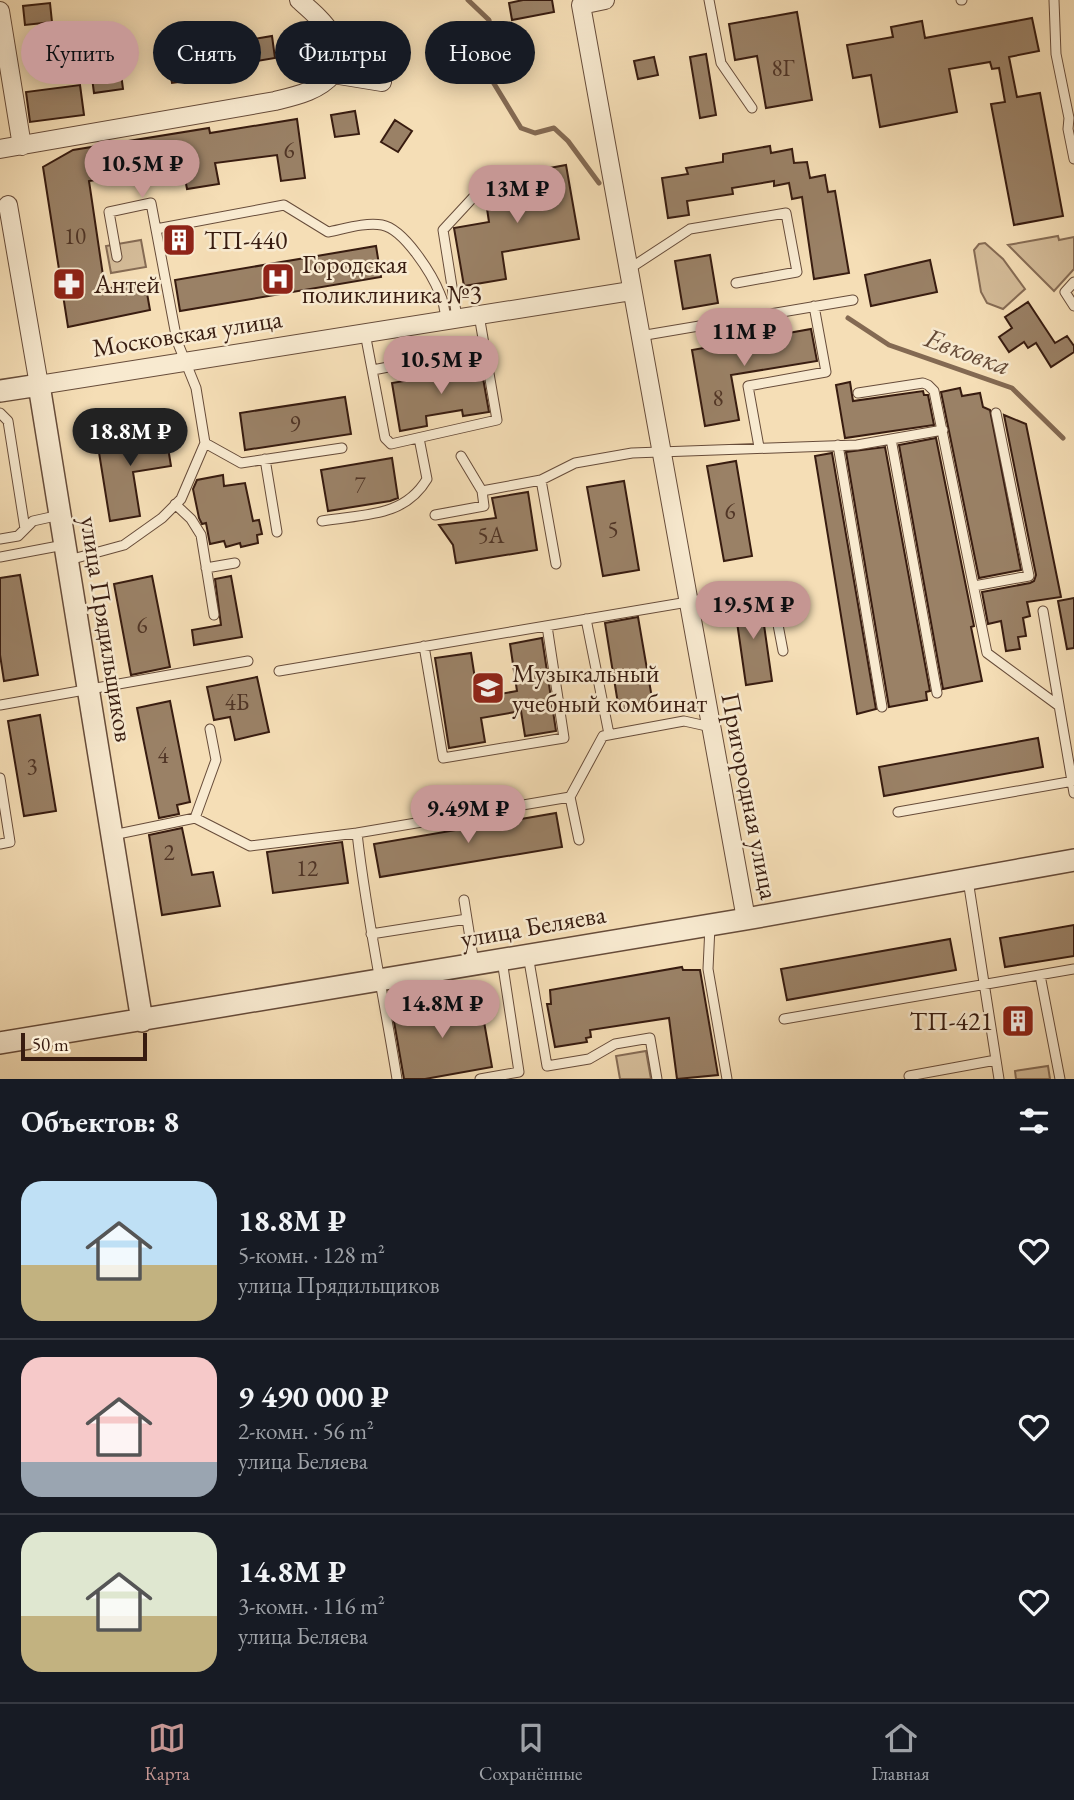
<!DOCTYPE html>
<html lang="ru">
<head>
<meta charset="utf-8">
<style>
	body { margin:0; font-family:"EB Garamond",serif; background:#242831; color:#f1f3f6; height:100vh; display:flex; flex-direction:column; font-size:26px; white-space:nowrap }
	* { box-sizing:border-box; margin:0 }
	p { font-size:23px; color:#9ea1a6 }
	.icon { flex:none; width:38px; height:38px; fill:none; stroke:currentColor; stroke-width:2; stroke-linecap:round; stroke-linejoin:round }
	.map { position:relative; height:1079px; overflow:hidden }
	.side { display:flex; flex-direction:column; background:#171b24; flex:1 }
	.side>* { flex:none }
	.hud { position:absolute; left:21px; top:21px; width:700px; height:63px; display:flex; gap:14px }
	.scale { position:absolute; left:21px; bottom:18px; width:126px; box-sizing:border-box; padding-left:7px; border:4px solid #381c10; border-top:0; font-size:19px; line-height:24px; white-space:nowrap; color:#381c10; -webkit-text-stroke:5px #f8ead0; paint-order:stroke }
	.price { position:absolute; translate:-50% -60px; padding:0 16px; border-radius:24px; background:#c59692; color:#111; font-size:23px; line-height:46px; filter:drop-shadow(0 2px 4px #0008) }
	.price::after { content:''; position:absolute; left:50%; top:42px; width:21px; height:16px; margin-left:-10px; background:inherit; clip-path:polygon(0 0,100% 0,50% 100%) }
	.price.on { background:#222; color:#fff }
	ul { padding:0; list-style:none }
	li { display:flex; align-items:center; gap:21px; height:175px; padding:0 21px }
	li+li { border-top:2px solid #363941 }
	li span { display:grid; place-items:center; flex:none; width:196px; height:140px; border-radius:21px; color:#555 }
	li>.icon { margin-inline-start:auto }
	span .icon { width:84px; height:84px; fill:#fffc; stroke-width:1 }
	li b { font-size:30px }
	h2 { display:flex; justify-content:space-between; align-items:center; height:84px; padding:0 21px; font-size:30px }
	.tag { padding:0 24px; border-radius:32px; background:#171b24; box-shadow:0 4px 18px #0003; font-size:24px; line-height:63px }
	.tag.on { background:#c59692; color:#111 }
	.menu { display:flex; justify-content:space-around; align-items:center; height:98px; border-top:2px solid #363941; background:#171b24; font-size:19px; color:#9ea1a6 }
	.menu a { display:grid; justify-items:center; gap:4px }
	.menu .on { color:#c59692 }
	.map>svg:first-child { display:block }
</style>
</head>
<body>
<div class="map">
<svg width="1074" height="1079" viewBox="0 0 1074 1079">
	<rect width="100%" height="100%" fill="#f5deb6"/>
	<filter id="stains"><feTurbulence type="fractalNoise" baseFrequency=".00286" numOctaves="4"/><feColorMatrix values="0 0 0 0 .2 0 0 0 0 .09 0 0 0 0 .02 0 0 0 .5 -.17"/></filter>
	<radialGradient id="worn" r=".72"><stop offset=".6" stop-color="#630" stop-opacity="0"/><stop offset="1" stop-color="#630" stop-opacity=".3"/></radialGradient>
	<path fill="#d5bd9a" stroke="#866c55" stroke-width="2" d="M1058,236L1059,240L1074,237V269L1054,291L1008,245Z
		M141,240L146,267L111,273L106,246Z
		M985,243L1003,259L1025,289L1003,309L987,303L981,292L974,250L979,244Z
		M646,1051L651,1079H620L616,1056Z
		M1048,1066L1050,1079H1016L1015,1071Z"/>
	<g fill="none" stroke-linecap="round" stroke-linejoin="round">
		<path stroke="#836952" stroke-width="5" d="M468,0L489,20L494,52L493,82L521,128L535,133L554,128L568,141L599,183
			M848,318L889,345L1012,388L1063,438"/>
	</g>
	<path fill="#9a8166" stroke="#381c10" stroke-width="2" d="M523,0H552L554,12L512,20L509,3Z
		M50,3L52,22L25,25L23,6Z
		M797,12L812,100L766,108L757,56L735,60L729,24Z
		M1032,18L1039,51L1009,57L1017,97L1040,93L1063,216L1014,225L991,104L1005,102L999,68L992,69L990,62L949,69L957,112L880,127L871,75L853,78L847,45L893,37L891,27L922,21L925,38Z
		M272,36L275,58L240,64L236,42Z
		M706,54L716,115L700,118L690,57Z
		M654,57L658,75L638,79L634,61Z
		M216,59L219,77L172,83L169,66Z
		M120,66L123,89L94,93L91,70Z
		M80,85L84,115L30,122L26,92Z
		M355,111L359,134L335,137L331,115Z
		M297,119L305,178L281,181L277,155L215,163L219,184L187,189L183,167L89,181L105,289L145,282L150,310L68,327L43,167L73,150L209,128L210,133Z
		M395,120L412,131L398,152L381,142Z
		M770,146L771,153L792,149L794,163L807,162L810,178L825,175L828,192L835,191L849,273L814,279L802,197L792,199L789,183L774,186V181L732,188L733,194L687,201L689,215L668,218L662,178L688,174L686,168L723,162V154Z
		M566,165L579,239L502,252L506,279L464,286L454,228L489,222L485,195L489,191L535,184L533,171Z
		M189,230L192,245L169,249L166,234Z
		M376,246L381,277L180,311L175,280Z
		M710,255L718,303L683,309L675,261Z
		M930,260L937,292L871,306L865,275Z
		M1028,302L1055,343L1067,336L1074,346V352L1051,367L1036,343L1028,348L1024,342L1009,352L999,337L1012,328L1005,317Z
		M811,329L817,361L731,375L739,420L705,426L692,350Z
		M480,361L489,412L463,416L462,410L426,416L427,426L400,431L392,383L457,372L456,365Z
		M850,382L853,401L923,391L924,395H928L934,425L845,438L836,385Z
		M960,388L962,396L980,393L983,407L990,410L1021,570L979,578L941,392Z
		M345,397L351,434L245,450L240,413Z
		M1004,415L1026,424L1061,597L1027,602L1030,616L1023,618L1026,636L1018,637L1020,649L1006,651L1001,621L988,624L982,592L1030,583L1034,581L1036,575Z
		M165,429L171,466L133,472L140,516L110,521L97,440Z
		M936,438L974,626L971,627L982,681L943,689L899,445Z
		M885,447L930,691L926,692L927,700L889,707L846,452Z
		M832,453L876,709L857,714L815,456Z
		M392,458L398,498L390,501L328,511L321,470Z
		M736,461L752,556L724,561L707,466Z
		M223,475L224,486L245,483L253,521L259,520L262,534L257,535L258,543L241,547L240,543L226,547L224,541L210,544L206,523L202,524L199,518L193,489L197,480Z
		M624,481L639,570L603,576L587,487Z
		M528,492L537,550L456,563L453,545L439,525L496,518L492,498Z
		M20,575L38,675L4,681L0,655V578Z
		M152,576L170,667L131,675L114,584Z
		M231,576L242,637L194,645L192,630L221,625L215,579Z
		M760,597L772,681L746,685L734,601Z
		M1074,598V648L1067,649L1058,601Z
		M638,617L653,704L619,710L605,623Z
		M542,638L556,731L525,736L521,711L481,718L485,742L449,748L435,658L471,653L478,698L517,691L510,644Z
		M257,677L269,732L235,740L230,717L214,720L207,687Z
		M170,701L190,802L177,805L179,814L159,818L137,708Z
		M40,715L56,811L24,816L8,721Z
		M1038,738L1043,767L884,796L879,767Z
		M556,813L562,847L380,877L374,844Z
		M182,828L192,875L213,872L220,906L162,915L149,835Z
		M342,842L348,883L273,893L267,852Z
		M1074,925V956L1005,967L1000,938Z
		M950,939L956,970L787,1000L781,969Z
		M682,967L683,970H700L718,1075L677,1079L669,1018L590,1030L591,1037L586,1038L587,1042L555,1047L547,1004H551L550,990Z
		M480,999L492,1067L425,1079H404L392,1010L417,1006L418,1010Z
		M1023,1008L1027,1031L1014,1033L1010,1011Z"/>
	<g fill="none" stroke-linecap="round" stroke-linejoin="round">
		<defs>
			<path id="service" d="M709,0L721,63L752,108
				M961,0H962
				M1054,0L1056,54L1069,118L1068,129L1074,159
				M156,229L284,205L328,232C344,229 365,222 382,225C404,229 432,274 440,294C444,302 445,311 446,320
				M629,269L690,229L786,213L797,272L736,283
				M1074,282L1065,292L1074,306
				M457,318L443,230L492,177
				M365,333L385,438L391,444L497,420L479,315
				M640,336L853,300
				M373,370L485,348
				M858,393L923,383L928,385L934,391L987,653L1059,706
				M0,413L8,421L25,529
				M891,439L937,693
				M205,443L241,463L342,448
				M838,445L882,707
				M759,447L748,386L826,372L814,306
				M461,456L482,491
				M265,459L277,532
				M175,504L191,519L201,535L214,615
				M435,515L484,506L482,491L541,480
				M322,521C362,514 404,518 427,479L419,438
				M0,539L18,536L33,521L60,515
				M0,557L64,545
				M69,560L124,545L162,518L181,499L205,443L196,388L177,341L151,203L109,212L117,257
				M556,564L541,480L575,463L632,453L857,445L943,430
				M206,568L235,563
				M974,586L1029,576L996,413
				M1043,611L1074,793
				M586,619L609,734
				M424,646L443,758L564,738L547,626
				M279,671L771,588L783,651
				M0,705L248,661
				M0,778L10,842L0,844
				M570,797L579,840
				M898,812L1074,781
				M195,818L216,760L210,729
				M113,835L195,818L250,846L357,833
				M968,880L999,1079
				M464,900L474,963
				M710,926L708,969L727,1079
				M371,934L467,919
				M528,955L547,1066L589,1059L615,1044L650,1038L657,1079
				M1040,975L1060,1079
				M784,1019L1074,969
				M909,1076L996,1060
				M397,1079C384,997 366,915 357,833L570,797L603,736L684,721L711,727
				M480,1079L519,1072L502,960"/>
			<path id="minor" d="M299,0C323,21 346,39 333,74
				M605,0L581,5L746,919
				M0,11L22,146
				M0,149L275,101C295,96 319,91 333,74L382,82
				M8,205L39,385L631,291"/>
			<path id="tertiary" d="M0,391L39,385L142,1021
				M0,1043L746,919L1074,860"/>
		</defs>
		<use href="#service" stroke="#674c3a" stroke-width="11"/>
		<use href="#minor" stroke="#674c3a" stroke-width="20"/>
		<use href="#tertiary" stroke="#674c3a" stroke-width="24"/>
		<use href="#service" stroke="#f8ead0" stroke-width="9"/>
		<use href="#minor" stroke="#f8ead0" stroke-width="18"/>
		<use href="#tertiary" stroke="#f8ead0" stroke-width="21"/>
	</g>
	<defs>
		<symbol id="building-square" viewBox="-11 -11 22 22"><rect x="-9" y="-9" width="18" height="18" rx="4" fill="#8f2418" stroke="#f8ead0"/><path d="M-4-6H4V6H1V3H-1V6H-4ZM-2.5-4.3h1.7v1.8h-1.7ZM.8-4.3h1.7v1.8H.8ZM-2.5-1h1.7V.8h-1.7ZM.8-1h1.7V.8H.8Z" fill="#fff"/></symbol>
		<symbol id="hospital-square" viewBox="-11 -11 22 22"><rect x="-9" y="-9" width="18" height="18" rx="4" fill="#8f2418" stroke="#f8ead0"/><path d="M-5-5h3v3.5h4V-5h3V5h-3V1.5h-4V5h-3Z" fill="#fff"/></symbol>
		<symbol id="pharmacy-square" viewBox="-11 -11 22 22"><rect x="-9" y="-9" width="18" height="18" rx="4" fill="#8f2418" stroke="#f8ead0"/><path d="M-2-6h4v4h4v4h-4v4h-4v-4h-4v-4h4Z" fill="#fff"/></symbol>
		<symbol id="school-square" viewBox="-11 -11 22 22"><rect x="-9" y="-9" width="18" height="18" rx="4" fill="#8f2418" stroke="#f8ead0"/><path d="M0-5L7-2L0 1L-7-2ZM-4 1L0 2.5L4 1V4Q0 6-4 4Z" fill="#fff"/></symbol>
	</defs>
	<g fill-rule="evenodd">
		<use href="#building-square" x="160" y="221" width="38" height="38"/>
		<use href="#hospital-square" x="259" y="260" width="38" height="38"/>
		<use href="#pharmacy-square" x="50" y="265" width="38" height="38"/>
		<use href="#school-square" x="469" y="669" width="38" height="38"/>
		<use href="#building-square" x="999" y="1002" width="38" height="38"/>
	</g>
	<g text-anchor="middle" stroke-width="5" stroke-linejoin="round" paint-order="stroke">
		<g font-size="23" fill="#503526">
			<text x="783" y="76">8Г</text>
			<text x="289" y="158">6</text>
			<text x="75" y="244">10</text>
			<text x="718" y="406">8</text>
			<text x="295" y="432">9</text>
			<text x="360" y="493">7</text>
			<text x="730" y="519">6</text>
			<text x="613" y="537">5</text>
			<text x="491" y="543">5А</text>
			<text x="142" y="633">6</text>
			<text x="237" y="710">4Б</text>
			<text x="163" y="763">4</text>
			<text x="32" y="774">3</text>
			<text x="169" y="860">2</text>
			<text x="307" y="876">12</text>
		</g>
		<g font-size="26" fill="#381c10" stroke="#f8ead0" text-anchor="start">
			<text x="204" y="249">ТП-440</text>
			<text x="302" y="273">Городская<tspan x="302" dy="30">поликлиника №3</tspan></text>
			<text x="94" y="293">Антей</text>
			<text x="512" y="682">Музыкальный<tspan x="512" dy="30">учебный комбинат</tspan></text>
			<text x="993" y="1030" text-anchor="end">ТП-421</text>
		</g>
		<g font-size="26" fill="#381c10" stroke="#f8ead0">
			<text transform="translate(187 333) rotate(-9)" y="9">Московская улица</text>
			<text transform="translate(107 629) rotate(81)" y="9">улица Прядильщиков</text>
			<text transform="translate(750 796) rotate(79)" y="9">Пригородная улица</text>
			<text transform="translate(533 926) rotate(-10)" y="9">улица Беляева</text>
		</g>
		<g font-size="28" font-style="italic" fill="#644936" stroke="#f8ead0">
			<text transform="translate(968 351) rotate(20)" y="10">Евковка</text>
		</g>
	</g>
	<rect width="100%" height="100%" filter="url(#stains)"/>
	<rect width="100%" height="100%" fill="url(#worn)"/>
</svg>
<div class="scale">50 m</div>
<b class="price" style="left:142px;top:200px">10.5M ₽</b>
<b class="price" style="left:517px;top:225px">13M ₽</b>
<b class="price" style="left:744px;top:368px">11M ₽</b>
<b class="price" style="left:441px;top:396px">10.5M ₽</b>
<b class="price on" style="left:130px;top:468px">18.8M ₽</b>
<b class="price" style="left:753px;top:641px">19.5M ₽</b>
<b class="price" style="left:468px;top:845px">9.49M ₽</b>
<b class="price" style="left:442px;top:1040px">14.8M ₽</b>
<div class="hud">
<a class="tag on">Купить</a>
<a class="tag">Снять</a>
<a class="tag">Фильтры</a>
<a class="tag">Новое</a>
</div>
</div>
<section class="side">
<h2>Объектов: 8<svg class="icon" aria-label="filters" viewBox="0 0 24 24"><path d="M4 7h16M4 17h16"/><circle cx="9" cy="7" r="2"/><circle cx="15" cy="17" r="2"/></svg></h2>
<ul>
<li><span style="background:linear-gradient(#bfe0f5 60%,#c2b280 0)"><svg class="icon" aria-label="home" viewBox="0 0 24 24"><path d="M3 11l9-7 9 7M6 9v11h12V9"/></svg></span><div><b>18.8M ₽</b><p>5-комн. · 128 m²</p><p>улица Прядильщиков</p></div><svg class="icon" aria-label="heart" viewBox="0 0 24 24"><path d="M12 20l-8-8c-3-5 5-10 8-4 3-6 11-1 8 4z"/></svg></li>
<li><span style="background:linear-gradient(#f6c9c9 75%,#9aa5b1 0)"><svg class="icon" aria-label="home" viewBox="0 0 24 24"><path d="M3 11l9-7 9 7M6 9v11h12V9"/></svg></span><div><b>9 490 000 ₽</b><p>2-комн. · 56 m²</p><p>улица Беляева</p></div><svg class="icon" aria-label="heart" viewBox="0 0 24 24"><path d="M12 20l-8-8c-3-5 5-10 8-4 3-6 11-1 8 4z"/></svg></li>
<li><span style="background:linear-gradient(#dfe7d0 60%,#c2b280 0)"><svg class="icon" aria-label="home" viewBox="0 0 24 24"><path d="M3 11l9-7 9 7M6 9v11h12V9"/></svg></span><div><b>14.8M ₽</b><p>3-комн. · 116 m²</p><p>улица Беляева</p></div><svg class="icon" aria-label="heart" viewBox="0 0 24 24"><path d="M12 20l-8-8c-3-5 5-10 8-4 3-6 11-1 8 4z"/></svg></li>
</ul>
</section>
<nav class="menu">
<a class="on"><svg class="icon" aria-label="map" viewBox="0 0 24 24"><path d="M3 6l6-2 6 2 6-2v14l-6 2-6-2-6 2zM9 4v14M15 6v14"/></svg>Карта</a>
<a><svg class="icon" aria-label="saved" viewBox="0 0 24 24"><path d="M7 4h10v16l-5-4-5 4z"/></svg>Сохранённые</a>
<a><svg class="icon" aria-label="home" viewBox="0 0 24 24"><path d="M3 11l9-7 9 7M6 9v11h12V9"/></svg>Главная</a>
</nav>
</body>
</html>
